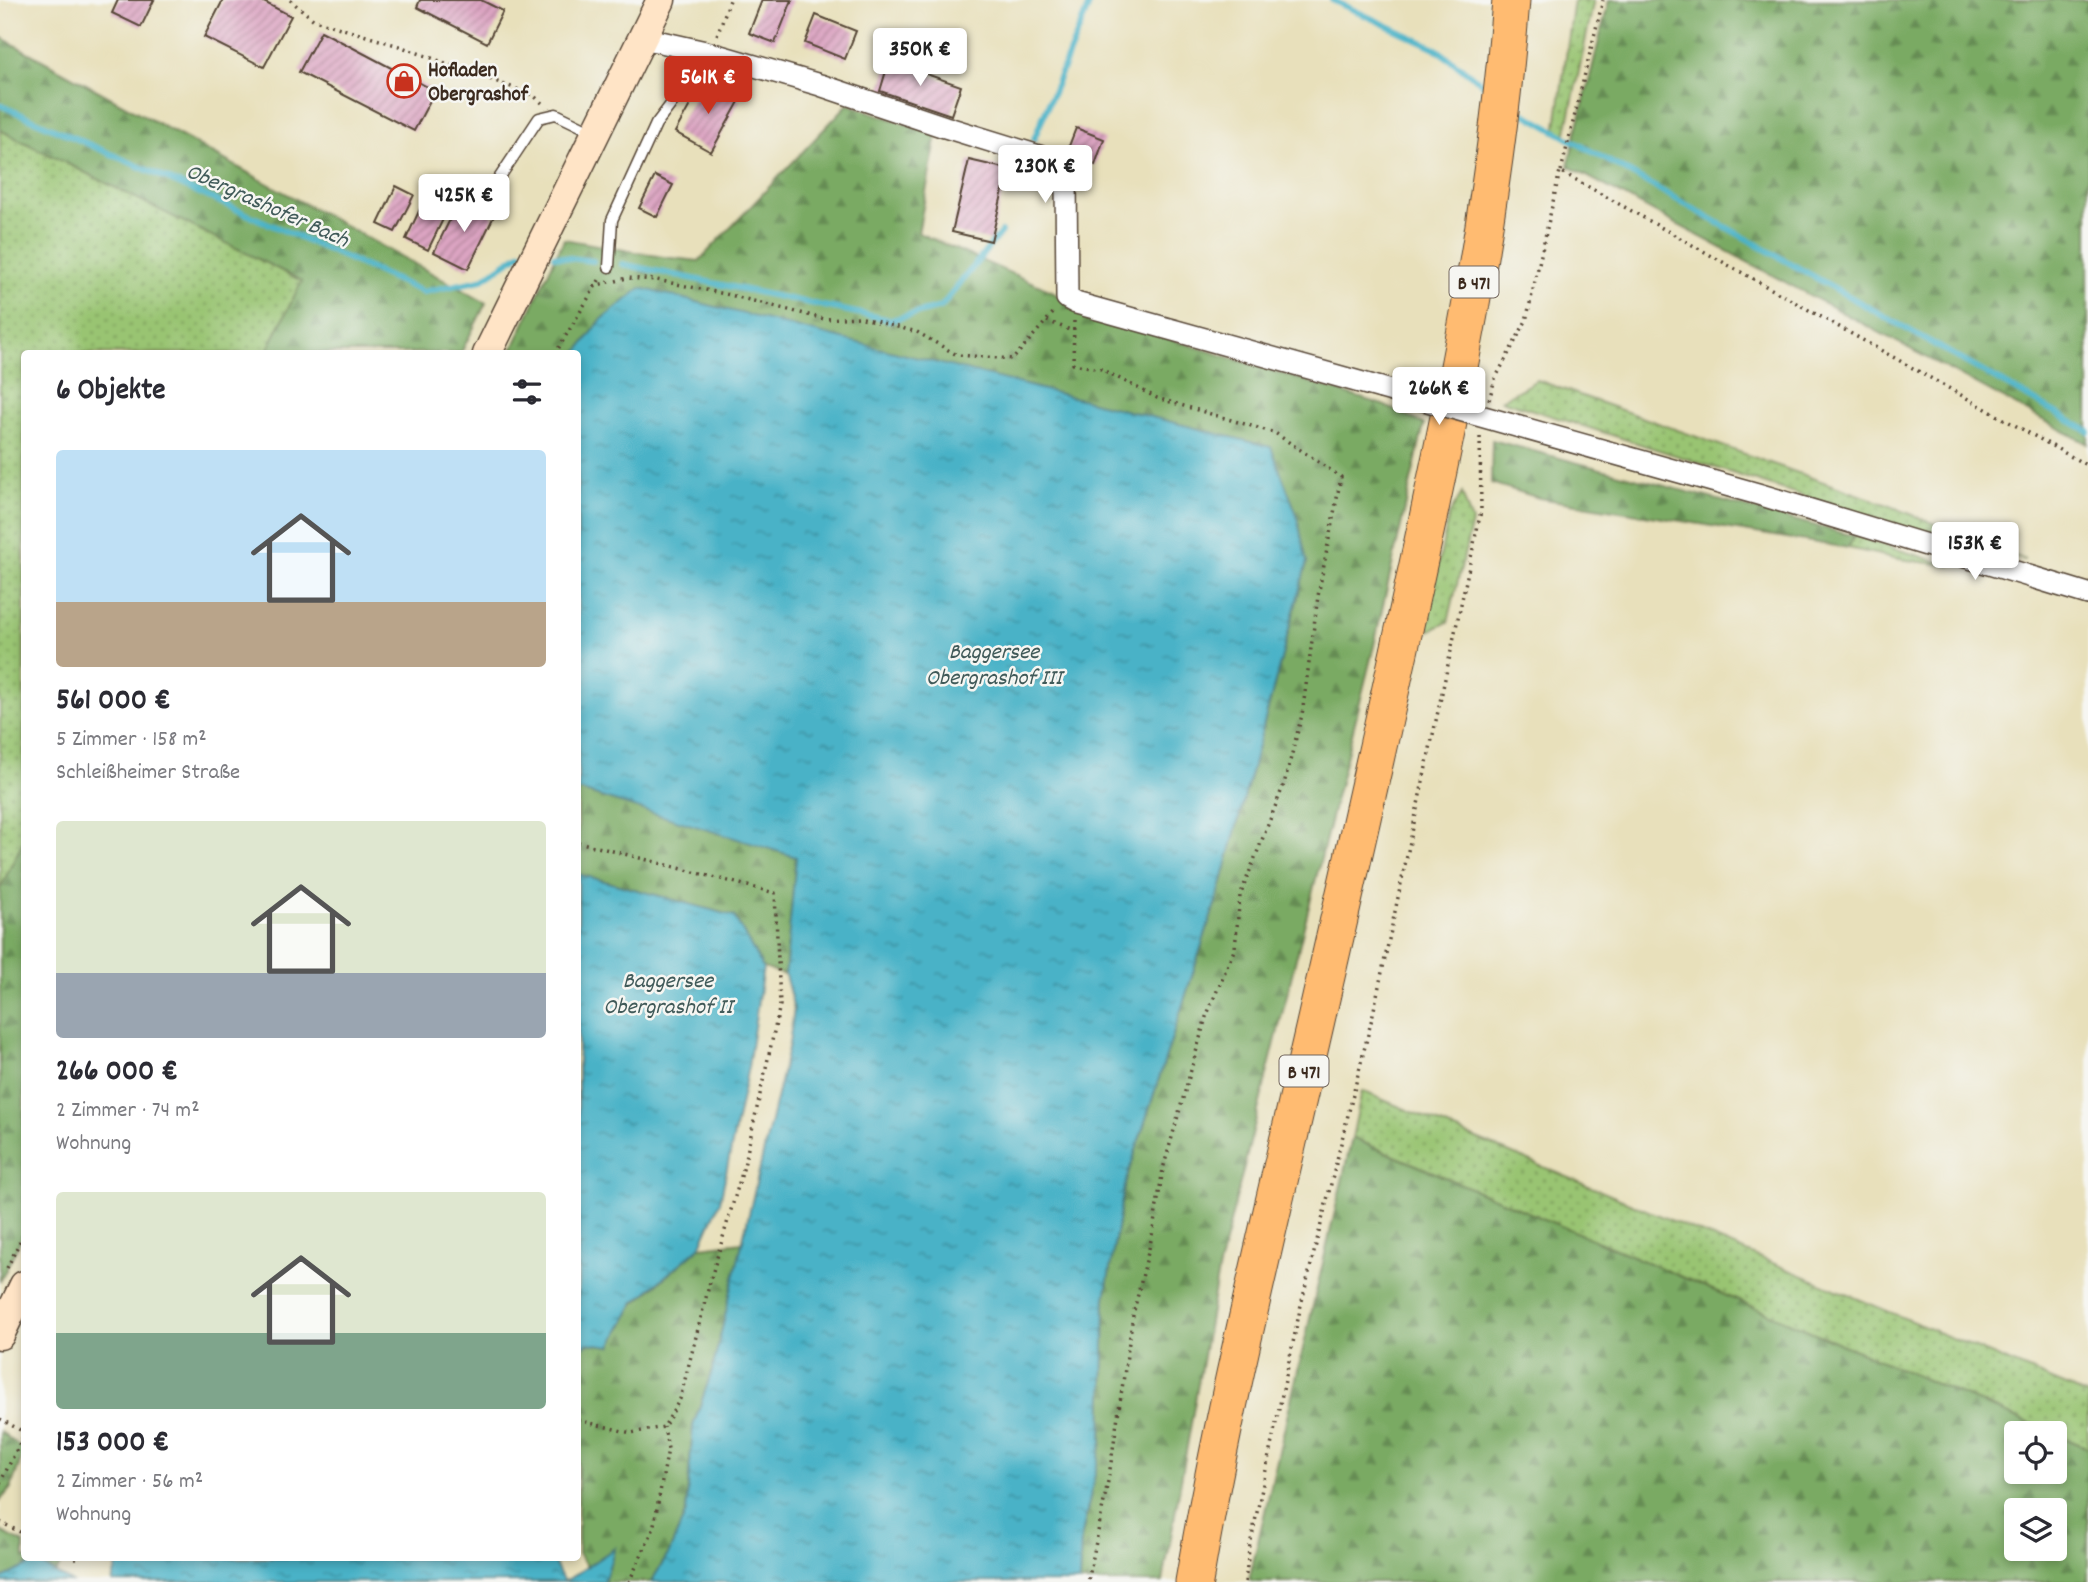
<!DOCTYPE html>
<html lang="de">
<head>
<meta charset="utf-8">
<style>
	body { margin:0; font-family:Dekko,sans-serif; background:#f2f2f3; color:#2b2b33; height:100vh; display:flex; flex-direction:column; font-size:26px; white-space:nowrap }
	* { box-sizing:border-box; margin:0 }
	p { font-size:23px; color:#7c7c81 }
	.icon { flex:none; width:38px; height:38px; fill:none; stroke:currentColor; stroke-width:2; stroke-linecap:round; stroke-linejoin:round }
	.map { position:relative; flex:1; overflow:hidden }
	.sheet { position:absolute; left:21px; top:350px; width:560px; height:1211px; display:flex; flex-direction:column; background:#fff; border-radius:7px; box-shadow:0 4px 10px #0003 }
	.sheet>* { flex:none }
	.buttons { position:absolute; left:2004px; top:1421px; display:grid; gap:14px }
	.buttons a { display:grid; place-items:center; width:63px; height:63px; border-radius:7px; background:#fff; box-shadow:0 4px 10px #0003; font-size:35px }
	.price { position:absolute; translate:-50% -60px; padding:0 16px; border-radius:7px; background:#fff; color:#222; font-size:23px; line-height:46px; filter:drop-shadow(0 2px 4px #0008) }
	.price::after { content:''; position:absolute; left:50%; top:42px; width:21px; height:16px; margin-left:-10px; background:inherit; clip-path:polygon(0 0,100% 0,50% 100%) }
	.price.current { background:#c8321e; color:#fff }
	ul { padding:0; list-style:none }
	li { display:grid; align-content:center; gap:14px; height:371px; padding:0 35px }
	li span { display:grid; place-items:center; height:217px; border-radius:7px; color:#555 }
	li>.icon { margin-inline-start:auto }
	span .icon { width:126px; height:126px; fill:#fffc; stroke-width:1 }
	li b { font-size:30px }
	h2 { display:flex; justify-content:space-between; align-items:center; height:84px; padding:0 35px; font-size:30px }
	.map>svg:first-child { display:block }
</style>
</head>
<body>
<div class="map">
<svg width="2088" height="1582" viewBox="0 0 2088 1582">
	<defs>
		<pattern id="grass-dots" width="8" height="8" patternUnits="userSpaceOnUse" patternTransform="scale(1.75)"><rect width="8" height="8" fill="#99c472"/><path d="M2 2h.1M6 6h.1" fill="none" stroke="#7e9f5d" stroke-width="1.8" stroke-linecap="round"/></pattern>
		<pattern id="forest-firs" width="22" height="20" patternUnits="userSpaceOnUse" patternTransform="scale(1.75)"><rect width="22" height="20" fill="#7aaa64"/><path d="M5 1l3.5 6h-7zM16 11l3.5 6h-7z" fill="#658b52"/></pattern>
		<pattern id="water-ripples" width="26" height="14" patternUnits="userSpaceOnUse" patternTransform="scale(1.75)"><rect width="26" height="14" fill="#48b2c7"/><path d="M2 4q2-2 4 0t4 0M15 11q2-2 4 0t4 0" fill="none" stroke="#3d91a1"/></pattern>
		<pattern id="building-hatch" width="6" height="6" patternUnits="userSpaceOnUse" patternTransform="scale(1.75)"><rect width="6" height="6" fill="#dca4c2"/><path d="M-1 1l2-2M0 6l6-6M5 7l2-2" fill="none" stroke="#b4869d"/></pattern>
	</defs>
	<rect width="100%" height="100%" fill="#f6f6f2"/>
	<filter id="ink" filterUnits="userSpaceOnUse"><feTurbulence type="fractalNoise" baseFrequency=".0143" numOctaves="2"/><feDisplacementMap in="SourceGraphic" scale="14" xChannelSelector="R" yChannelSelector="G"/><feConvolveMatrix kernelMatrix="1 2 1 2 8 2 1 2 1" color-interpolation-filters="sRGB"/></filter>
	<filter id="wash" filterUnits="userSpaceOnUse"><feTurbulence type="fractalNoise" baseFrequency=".00686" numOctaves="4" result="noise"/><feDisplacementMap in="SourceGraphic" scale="28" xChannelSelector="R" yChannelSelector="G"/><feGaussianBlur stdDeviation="1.57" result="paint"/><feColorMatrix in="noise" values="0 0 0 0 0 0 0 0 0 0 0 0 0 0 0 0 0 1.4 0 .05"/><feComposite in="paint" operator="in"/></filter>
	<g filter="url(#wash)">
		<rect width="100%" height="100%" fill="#e8e0bb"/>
		<path fill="url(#grass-dots)" stroke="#6a7748" stroke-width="2" d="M1574,0H1594L1565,137L1555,133Z
			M0,130L302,281L266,353L24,354V840L0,889Z
			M1537,380L1888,505L2025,560L1883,521L1501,400Z
			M1462,493L1472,522L1448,622L1429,631L1428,613L1449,515Z
			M1854,536L1952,566L1899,559L1848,548Z
			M1362,1091L2088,1395V1448L1352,1138Z"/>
		<path fill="url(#forest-firs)" stroke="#5a6a41" stroke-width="2" fill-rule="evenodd" d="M1609,0H2088V444L1568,166Z
			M0,37L486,303L461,353H266L302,281L0,130Z
			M848,104L937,135L918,233L1052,291L1073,309L1383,405L1424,424L1373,650L1218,1271L1163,1582H1079L1081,1539L1102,1442L1105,1298L1124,1187L1220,889L1307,562L601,320L577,353L510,354L564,239L663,257L699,261Z
			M1492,440L1854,536L1848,548L1539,498L1491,483Z
			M578,790L796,856L785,975L763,968L734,916L578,874Z
			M24,840V1233L0,1282V889Z
			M1352,1138L2052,1433H2016V1472H2054L2055,1434L2088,1448V1582H1254L1249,1580ZM2016,1510H2054V1549H2016Z
			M743,1242L712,1371L693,1426L686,1512L669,1553L651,1582H604L614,1549L587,1567L578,1554V1353L587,1343L611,1346L634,1304L700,1247Z
			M0,1431L24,1450L11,1488L0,1501Z
			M0,1531L24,1543V1558H55L62,1561L56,1573L36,1562L0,1579Z"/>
		<path fill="url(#water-ripples)" stroke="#426e72" stroke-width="2" d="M641,288L1271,447L1296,512L1307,562L1220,889L1124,1187L1105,1298L1102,1442L1081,1539L1079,1582H651L669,1553L686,1512L693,1426L712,1371L789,1044L794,1009L785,975L796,857L578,790L577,353L601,320Z
			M578,874L734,916L763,968L748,1067L720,1202L700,1247L634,1303L611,1346L587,1343L578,1353Z
			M615,1548L604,1582H112L119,1558H552L564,1582Z
			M36,1562L71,1582H0V1579Z"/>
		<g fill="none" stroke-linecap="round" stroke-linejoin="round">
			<path stroke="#48b2c7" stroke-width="6" d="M1332,0L1435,48L1484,85
				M0,105L423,292L481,280L521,253
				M1518,110L2088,431
				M1034,139L1091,0
				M554,256L593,261
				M622,264L891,320L941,307L1001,232"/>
		</g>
		<g id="blocks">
			<path fill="url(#building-hatch)" d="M118,0H154L141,27L112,13Z
				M223,0H260L291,16L264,67L204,37Z
				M420,0H481L503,11L487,43L417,7Z
				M762,0H792L775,43L749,33Z
				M816,15L856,31L845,59L805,43Z
				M321,31L435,91L414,131L299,72Z
				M889,61L961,86L951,115L880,91Z
				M704,80L740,100L711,152L675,132Z
				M1076,128L1104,139L1095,165L1066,154Z
				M969,160L1008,169L991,241L952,232Z
				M655,176L673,185L657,217L639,208Z
				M396,186L414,195L395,232L378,224Z
				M426,196L449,207L428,250L406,239Z
				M460,199L494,216L468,269L434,252Z"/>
		</g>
	</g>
	<g filter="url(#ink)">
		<use href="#blocks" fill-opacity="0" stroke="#554536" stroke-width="2"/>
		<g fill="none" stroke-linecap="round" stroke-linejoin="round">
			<defs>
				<path id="lane" d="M484,201L539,118L556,114L593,132
					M609,267L612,220L656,124L710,53"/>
				<path id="street" d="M643,38L710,53L820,85L945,127L1042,157L1066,178L1067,298L1076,303L1381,388
					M1509,424L1758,494L2088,594"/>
				<path id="secondary" d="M487,354L661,0
					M0,1335L24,1285"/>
				<path id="highway" d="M1194,1582C1219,1435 1254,1290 1287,1146C1332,951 1377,756 1419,560C1459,376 1497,188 1511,0"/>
			</defs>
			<use href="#lane" stroke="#554536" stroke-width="13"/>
			<use href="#street" stroke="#554536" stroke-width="24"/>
			<use href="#secondary" stroke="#554536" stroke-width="31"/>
			<use href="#highway" stroke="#554536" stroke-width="39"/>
			<path stroke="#554536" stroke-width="3.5" stroke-dasharray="2 5" stroke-linecap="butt" d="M290,0L314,20L399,46L533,95L542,103
				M717,35L730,0
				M1561,171L1603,0
				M616,281L627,278L657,280L730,295L824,319L859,317L917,332L957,355L1013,359L1054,312
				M594,286L609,282
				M1047,321L1073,331
				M1074,321L1073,364L1101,369L1157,398L1275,433L1341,477L1318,596L1302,715L1284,784L1240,896L1235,948L1206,1017L1163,1169L1152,1236L1133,1315L1109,1476L1088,1582
				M555,354L601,277
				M1489,400L1495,379L1526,321L1560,171L2088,466
				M578,842L775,893L780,1005L744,1166L711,1278L680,1399L664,1427L631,1433L578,1420
				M7,1268L24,1233
				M0,1419L24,1432
				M0,1483L24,1435
				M0,1522L24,1534
				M75,1558H78
				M629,1582L653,1530L668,1449L664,1427
				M1245,1582L1249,1550L1301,1305L1373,1014L1481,511L1480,434"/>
			<use href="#lane" stroke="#fff" stroke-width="10"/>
			<use href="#street" stroke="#fff" stroke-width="21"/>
			<use href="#secondary" stroke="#ffe4c6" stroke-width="28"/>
			<use href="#highway" stroke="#ffbb71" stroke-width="37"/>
			<defs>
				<path id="street-bridge" d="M1381,388L1509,424"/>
			</defs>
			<use href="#street-bridge" stroke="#554536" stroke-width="24" stroke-linecap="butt"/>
			<use href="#street-bridge" stroke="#fff" stroke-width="21"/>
		</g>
	</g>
	<defs>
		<symbol id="shop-ring" viewBox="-11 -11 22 22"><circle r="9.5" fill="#f6f6f2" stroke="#c8321e" stroke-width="1.5"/><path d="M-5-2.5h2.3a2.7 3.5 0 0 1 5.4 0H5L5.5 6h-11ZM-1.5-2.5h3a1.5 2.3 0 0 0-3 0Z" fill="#c8321e"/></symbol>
	</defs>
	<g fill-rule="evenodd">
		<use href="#shop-ring" x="385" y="62" width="38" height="38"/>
	</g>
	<g text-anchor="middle" stroke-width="5" stroke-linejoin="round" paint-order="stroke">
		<g fill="#f6f6f2" stroke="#73675e" stroke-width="2">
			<rect x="1449.5" y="266.5" width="49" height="31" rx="5"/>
			<rect x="1279.5" y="1055.5" width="49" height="31" rx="5"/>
		</g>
		<g font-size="19" font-weight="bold" fill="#3b2a1e">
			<text x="1474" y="289">B 471</text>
			<text x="1304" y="1078">B 471</text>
		</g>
		<g font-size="21" font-weight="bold" fill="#3b2a1e" stroke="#f6f6f2" text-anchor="start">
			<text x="428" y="76">Hofladen<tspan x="428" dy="24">Obergrashof</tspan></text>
		</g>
		<g font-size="23" font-style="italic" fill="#405a59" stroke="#f6f6f2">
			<text transform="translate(268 204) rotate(24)" y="8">Obergrashofer Bach</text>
			<text x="994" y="658">Baggersee<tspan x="994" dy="26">Obergrashof III</tspan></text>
			<text x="668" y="987">Baggersee<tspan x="668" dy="26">Obergrashof II</tspan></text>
		</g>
	</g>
</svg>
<div class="buttons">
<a><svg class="icon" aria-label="locate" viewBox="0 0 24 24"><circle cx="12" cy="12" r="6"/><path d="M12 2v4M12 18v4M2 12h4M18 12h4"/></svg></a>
<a><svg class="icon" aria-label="layers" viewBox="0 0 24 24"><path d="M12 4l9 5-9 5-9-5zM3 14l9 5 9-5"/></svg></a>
</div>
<b class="price" style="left:920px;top:88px">350K €</b>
<b class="price current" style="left:708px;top:116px">561K €</b>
<b class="price" style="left:1045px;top:205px">230K €</b>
<b class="price" style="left:464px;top:234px">425K €</b>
<b class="price" style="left:1439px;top:427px">266K €</b>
<b class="price" style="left:1975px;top:582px">153K €</b>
<section class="sheet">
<h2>6 Objekte<svg class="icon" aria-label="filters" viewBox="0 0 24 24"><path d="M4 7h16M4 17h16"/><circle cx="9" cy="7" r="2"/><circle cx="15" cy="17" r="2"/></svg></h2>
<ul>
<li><span style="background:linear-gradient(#bfe0f5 70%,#b9a48a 0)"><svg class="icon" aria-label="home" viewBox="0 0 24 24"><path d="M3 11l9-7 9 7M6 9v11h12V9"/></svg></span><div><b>561 000 €</b><p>5 Zimmer · 158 m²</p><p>Schleißheimer Straße</p></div></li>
<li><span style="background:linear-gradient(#dfe7d0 70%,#9aa5b1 0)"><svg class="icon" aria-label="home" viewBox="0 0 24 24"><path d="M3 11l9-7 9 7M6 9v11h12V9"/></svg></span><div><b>266 000 €</b><p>2 Zimmer · 74 m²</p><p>Wohnung</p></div></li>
<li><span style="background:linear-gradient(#dfe7d0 65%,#7fa58c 0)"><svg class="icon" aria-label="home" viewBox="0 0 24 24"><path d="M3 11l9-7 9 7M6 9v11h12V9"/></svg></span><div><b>153 000 €</b><p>2 Zimmer · 56 m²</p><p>Wohnung</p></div></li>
</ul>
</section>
</div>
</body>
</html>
